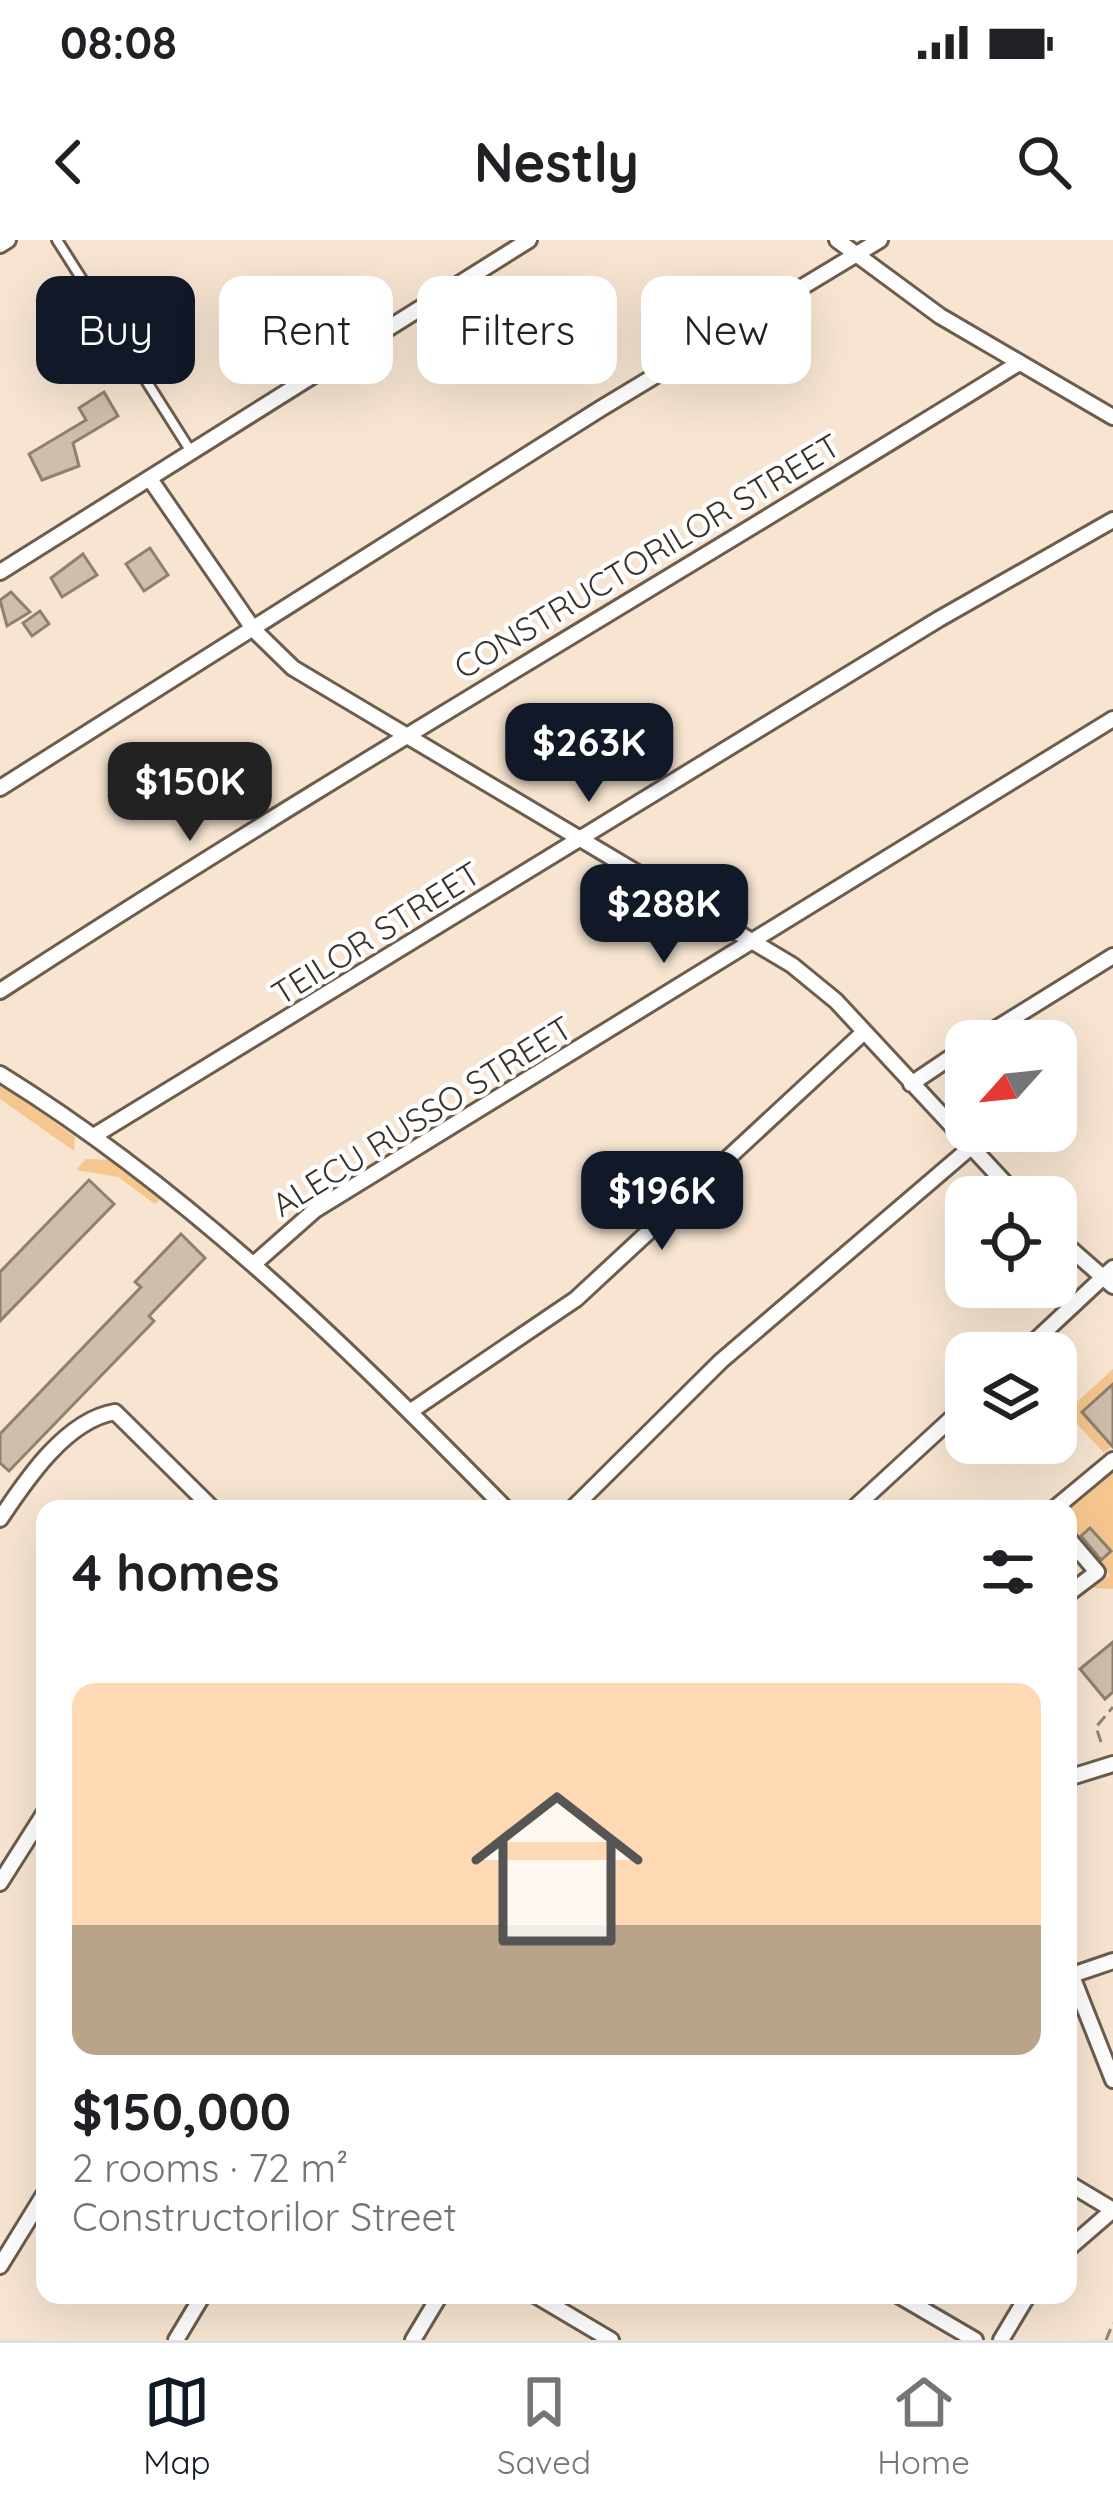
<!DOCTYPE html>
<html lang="en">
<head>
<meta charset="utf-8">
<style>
	body { margin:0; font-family:Quicksand,sans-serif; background:#f2f2f2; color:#202124; height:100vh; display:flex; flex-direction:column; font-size:45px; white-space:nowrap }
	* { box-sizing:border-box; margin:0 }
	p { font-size:39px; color:#757577 }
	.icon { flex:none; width:66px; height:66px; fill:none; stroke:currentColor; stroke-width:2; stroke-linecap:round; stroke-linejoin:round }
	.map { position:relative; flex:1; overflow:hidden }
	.drawer { position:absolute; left:36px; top:1260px; width:1041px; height:804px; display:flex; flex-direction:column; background:#fff; border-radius:24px; box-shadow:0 12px 48px #0002 }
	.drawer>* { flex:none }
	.hud { position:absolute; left:36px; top:36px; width:1041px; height:108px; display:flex; gap:24px }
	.needle { width:78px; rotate:243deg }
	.tools { position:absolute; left:945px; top:780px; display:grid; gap:24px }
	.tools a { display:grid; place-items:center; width:132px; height:132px; border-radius:24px; background:#fff; box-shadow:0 12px 48px #0002; font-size:60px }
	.price { position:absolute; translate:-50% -102px; padding:0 27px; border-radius:24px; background:#111827; color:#fff; font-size:39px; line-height:78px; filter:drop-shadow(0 3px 6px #0008) }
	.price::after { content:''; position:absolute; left:50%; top:72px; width:36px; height:27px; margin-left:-18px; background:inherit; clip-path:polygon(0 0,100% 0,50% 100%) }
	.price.selected { background:#222; color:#fff }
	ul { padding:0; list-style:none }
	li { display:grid; align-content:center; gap:24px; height:636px; padding:0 36px }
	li+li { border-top:3px solid #e0e0e0 }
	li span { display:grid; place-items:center; height:372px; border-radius:24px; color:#555 }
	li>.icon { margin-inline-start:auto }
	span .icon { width:216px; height:216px; fill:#fffc; stroke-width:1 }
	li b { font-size:51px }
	h2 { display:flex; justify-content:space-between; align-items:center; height:144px; padding:0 36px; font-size:51px }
	.pill { padding:0 42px; border-radius:24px; background:#fff; box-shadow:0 12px 48px #0002; font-size:42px; line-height:108px }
	.pill.selected { background:#111827; color:#fff }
	.status { display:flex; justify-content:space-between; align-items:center; height:84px; padding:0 60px; background:#fff; direction:ltr }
	.status svg { height:33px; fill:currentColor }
	header { display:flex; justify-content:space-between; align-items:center; height:156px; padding:0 36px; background:#fff; font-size:54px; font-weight:800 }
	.dock { display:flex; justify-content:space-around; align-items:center; height:168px; border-top:3px solid #e0e0e0; background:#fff; font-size:33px; color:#757577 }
	.dock a { display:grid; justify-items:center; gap:6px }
	.dock .selected { color:#111827 }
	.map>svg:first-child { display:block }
</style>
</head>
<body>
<div class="status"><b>08:08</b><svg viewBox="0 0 49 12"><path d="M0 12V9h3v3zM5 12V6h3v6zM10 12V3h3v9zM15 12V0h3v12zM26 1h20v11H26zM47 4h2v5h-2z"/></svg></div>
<header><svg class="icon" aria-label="back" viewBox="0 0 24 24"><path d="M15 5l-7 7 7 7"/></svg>Nestly<svg class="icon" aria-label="search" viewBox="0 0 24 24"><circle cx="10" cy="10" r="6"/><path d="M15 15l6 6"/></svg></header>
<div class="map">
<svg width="1113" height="2100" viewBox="0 0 1113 2100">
	<rect width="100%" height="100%" fill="#f7e5d1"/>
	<path fill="#f5c78f" d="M0,844L75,897L74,911L0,859Z
		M86,919L116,920L163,956L155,964L118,937L76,930Z
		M1113,1129V1144L1082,1172L1113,1205L1104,1213L1066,1172Z
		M1113,1229V1349L1093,1348L1110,1335L1068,1289L1065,1269Z"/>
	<path fill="#cfbeaa" stroke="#90806e" stroke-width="3" d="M104,152L118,176L73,203L79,226L42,240L29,214L86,180L79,168Z
		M150,308L168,335L144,351L126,324Z
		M83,314L97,335L62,357L51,338Z
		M11,352L30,372L7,386L0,360Z
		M40,371L49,384L32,396L23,383Z
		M89,940L114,964L0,1081V1032Z
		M181,994L205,1018L149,1076L154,1081L9,1231L0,1223V1194L141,1047L135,1042Z
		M1113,1144V1207L1082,1172Z
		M1090,1288L1111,1311L1101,1320L1081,1296Z
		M1113,1402V1452L1105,1459L1080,1429Z"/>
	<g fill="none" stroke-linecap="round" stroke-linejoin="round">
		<defs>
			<path id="service" d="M57,0L190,210"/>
			<path id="minor" d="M837,0L940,76L1113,177
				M0,5L8,0
				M150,239L254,390L293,428L792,725L836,761L1018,957
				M0,332L529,0
				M0,548L600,169L880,0
				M0,751C335,533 680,334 1019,123
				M976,801L1113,716
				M0,834C192,953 349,1109 506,1269
				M911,844L966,807
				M97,894L939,379L1113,280
				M1056,996L1113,1046
				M255,1023L315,970L1113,479
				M1022,1113L1113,1028
				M411,1171L576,1059L864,792
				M572,1269L721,1121L971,907
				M853,1269L966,1165
				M1054,1269L1113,1220
				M0,1279C26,1240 66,1180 115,1172L213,1269
				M1068,1298L1097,1332L1068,1354
				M1068,1538L1113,1524
				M0,1643L45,1572
				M1068,1726L1113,1840
				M1072,1735L1113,1721
				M1068,1943L1113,1970
				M1068,2009L1113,1970
				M0,2026L45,1953
				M535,2055L611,2100
				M898,2055L975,2100
				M176,2100L203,2055
				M413,2100L440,2055
				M1001,2100L1028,2055"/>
		</defs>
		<use href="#service" stroke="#6c5d4c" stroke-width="14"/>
		<use href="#minor" stroke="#6c5d4c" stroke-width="20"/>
		<path stroke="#908477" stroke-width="3" stroke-dasharray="12 6" stroke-linecap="butt" d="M1101,1502L1096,1487L1113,1467
			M1106,2100L1113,2083"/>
		<use href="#service" stroke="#fff" stroke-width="8"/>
		<use href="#minor" stroke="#fff" stroke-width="14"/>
	</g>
	<g text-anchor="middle" stroke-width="9" stroke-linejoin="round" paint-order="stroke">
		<g font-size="33" fill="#39322a" stroke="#fff">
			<text transform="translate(647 316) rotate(-31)" y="12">CONSTRUCTORILOR STREET</text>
			<text transform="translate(376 693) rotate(-32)" y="12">TEILOR STREET</text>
			<text transform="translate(422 876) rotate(-32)" y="12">ALECU RUSSO STREET</text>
		</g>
	</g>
</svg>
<div class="tools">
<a><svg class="needle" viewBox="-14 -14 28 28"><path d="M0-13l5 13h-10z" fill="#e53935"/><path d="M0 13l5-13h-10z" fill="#757577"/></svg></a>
<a><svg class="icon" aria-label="locate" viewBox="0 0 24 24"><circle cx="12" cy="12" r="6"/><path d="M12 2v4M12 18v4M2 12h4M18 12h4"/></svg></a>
<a><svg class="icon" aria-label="layers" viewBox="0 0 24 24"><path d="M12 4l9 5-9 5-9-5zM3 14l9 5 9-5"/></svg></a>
</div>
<b class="price" style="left:589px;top:565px">$263K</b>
<b class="price selected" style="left:190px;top:604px">$150K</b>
<b class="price" style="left:664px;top:726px">$288K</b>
<b class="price" style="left:662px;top:1013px">$196K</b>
<div class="hud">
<a class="pill selected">Buy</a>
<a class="pill">Rent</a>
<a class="pill">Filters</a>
<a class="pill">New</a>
</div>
<section class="drawer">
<h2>4 homes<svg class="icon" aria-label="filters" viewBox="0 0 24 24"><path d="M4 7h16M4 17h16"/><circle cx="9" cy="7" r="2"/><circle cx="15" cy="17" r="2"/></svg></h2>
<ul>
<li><span style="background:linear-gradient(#ffd9b3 65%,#b9a48a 0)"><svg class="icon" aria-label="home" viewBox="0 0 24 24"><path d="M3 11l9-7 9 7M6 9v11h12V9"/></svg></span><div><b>$150,000</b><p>2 rooms · 72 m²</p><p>Constructorilor Street</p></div></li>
</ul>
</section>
</div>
<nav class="dock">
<a class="selected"><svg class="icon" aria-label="map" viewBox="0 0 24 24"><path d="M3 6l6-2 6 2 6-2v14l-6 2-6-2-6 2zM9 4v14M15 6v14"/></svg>Map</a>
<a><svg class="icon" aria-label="saved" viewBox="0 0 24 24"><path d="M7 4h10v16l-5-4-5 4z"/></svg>Saved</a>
<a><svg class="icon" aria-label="home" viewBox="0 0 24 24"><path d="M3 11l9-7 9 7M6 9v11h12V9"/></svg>Home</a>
</nav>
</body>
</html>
